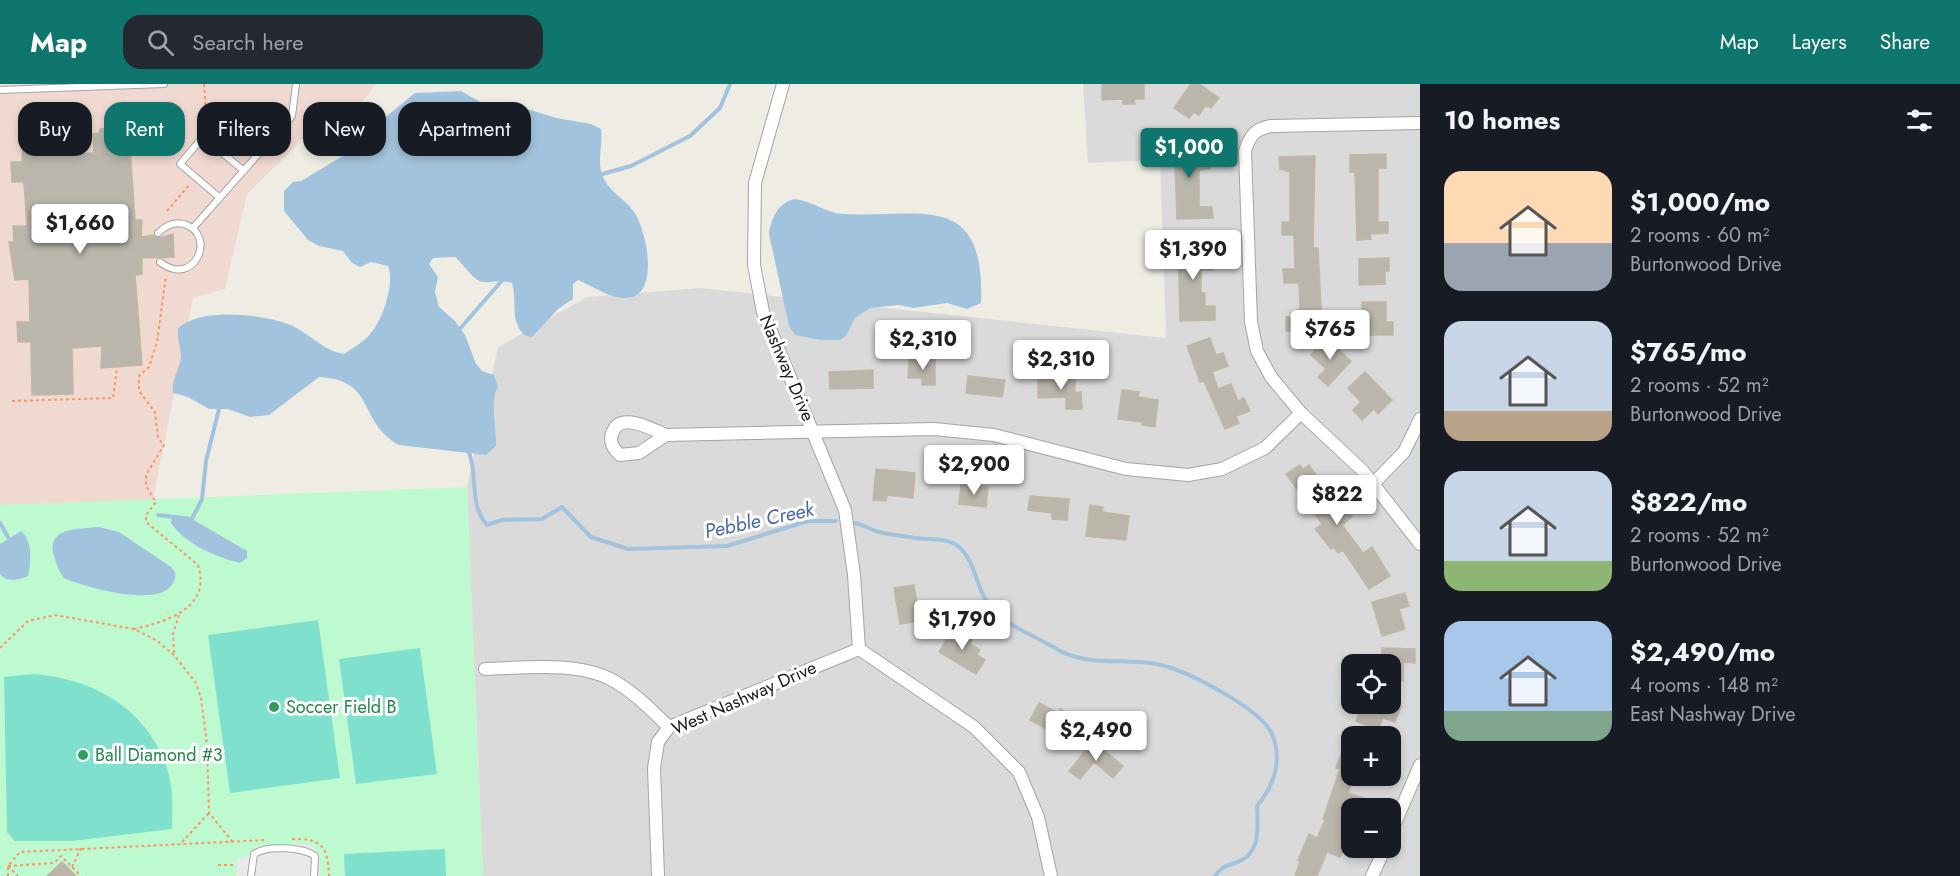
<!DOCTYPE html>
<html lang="en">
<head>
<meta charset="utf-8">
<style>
	body { margin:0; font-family:Jost,sans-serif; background:#242831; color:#f1f3f6; height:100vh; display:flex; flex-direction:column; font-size:22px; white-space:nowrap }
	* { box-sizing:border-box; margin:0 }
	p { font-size:20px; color:#9ea1a6 }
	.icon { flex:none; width:33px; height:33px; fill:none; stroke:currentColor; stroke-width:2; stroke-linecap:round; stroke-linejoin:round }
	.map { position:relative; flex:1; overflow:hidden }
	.sheet { display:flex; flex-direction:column; background:#171b24; width:540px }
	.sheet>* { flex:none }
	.hud { position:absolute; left:18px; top:18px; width:570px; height:54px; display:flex; gap:12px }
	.fabs { position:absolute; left:1341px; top:570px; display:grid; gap:12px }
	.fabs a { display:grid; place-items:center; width:60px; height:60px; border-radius:12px; background:#171b24; box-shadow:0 3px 9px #0003; font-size:30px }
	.price { position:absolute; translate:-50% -51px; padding:0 14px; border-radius:6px; background:#fff; color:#222; font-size:20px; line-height:39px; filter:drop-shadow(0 2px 3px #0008) }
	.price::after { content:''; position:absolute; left:50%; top:36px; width:18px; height:14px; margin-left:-9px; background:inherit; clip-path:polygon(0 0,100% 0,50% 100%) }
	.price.on { background:#0f766e; color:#fff }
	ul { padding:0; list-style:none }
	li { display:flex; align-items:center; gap:18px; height:150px; padding:0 24px }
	li span { display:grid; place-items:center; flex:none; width:168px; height:120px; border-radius:18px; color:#555 }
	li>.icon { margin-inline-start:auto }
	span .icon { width:72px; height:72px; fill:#fffc; stroke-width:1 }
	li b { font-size:26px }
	h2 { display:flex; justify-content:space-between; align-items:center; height:72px; padding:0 24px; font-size:26px }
	.pill { padding:0 21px; border-radius:18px; background:#171b24; box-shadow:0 3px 9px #0003; font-size:21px; line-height:54px }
	.pill.on { background:#0f766e; color:#fff }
	header { display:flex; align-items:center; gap:36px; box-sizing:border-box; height:84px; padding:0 30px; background:#0f766e; color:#fff }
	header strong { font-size:28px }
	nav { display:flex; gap:33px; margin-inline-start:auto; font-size:21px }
	.search { width:420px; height:54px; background:#242831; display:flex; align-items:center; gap:15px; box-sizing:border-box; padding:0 21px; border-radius:18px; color:#9ea1a6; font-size:22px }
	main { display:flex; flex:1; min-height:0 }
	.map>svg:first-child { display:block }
</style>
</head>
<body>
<header>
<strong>Map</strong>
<div class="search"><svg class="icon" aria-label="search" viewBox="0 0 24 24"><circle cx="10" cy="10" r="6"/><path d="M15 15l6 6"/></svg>Search here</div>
<nav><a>Map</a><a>Layers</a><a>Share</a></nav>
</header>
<main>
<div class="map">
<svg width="1420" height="792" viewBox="0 0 1420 792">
	<rect width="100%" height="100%" fill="#efede3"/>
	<path fill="#dbdada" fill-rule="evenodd" d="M1083,0H1420V792H483L467,403L498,263L587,213L700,204L1166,254L1160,76L1088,79ZM1352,580H1390V620H1352ZM1352,652H1390V692H1352ZM1352,724H1390V764H1352Z"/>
	<path fill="#f0d9d1" d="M0,0H376L337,51H307L247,110L225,205L193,214L153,416L0,421Z"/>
	<path fill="#befad0" d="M467,403L483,792H0V421Z"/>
	<path fill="#7fe0ce" d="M318,536L340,694L230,709L208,551Z
		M420,564L437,690L356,700L339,575Z
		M33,590C93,594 148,625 167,685C174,704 172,725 172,745L72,757H15L7,748L4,593Z
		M445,765L446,792H345L344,770Z"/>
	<path fill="#e9e9e9" d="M306,760L314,763L320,771V792H236L237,775L246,774L254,763Z"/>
	<path fill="#a2c3dd" d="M461,7L491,24L504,20L521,23L556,34L591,40L601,45C603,61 597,76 602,90C607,107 625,114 634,128C647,146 661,215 625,214C609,214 592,202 578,196L573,200V215L558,225L532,253L524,251C509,234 518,220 512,199C497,195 494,199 483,198C472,196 463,179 455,173L433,174L429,180L438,193L435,208L439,223L455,237L465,251L476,280L482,287L494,291L498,303C489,317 497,344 496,362L486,371L399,361C357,338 377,296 319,293L269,331L250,333L228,325H209L188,313L173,309C171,294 182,282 181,270C180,261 177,254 178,245C198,223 262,230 288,240C309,248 321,266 344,270C353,264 364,258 371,249C383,235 395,199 388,182L371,178L360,183L352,179L343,167L319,162L308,156L284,127V107L293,98L301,97L363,60L365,50L415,9Z
		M241,19H253L268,23L270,37L265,44L257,47L235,31L236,24Z
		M795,115C812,117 826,129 843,130C922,134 985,105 981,219L967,225L947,219L913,224L899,221L870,224L855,234L846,252L840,256H821L795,251L789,242L769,150C771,135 778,118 795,115Z
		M172,434L192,435L247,467V474L240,479C216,473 185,460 171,439Z
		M99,443L119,448L171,483C176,488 177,492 173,499C161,525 84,503 64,494C57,485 56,478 53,468C48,443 81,445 99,443Z
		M21,447C33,458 31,477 28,492C19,496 7,499 0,490V460Z"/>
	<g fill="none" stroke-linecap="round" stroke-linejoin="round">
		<path stroke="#a2c3dd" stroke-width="4" d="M599,91L631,82L690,52L720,24L730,0
			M458,247L506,192
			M468,366C479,390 468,420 487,441L502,436L542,435L562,423L591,453L628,465L727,462L808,437H836
			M158,431L192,435L202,415L206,377L219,325
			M0,439L8,453
			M854,439C863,440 871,446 879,448C891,451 904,452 915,454C929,456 948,453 959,463C976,477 976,506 990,523C1007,542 1033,551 1055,564C1086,584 1127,573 1161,581C1189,588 1260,624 1272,650C1283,676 1274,702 1257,722C1258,745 1261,771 1235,779C1225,782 1220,784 1215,792"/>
	</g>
	<path fill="#bbb6ac" stroke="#c0b7a5" stroke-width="1.5" d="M1102,0H1144V15H1134L1135,20H1123V15L1102,16Z
		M1191,0H1199L1219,14L1211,24L1206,21L1199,31L1194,28L1189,34L1174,24Z
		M121,44V49H129L135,136H142L141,153L153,151L159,154L173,150L174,173L142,174V190L135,191L142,281L101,284L102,262L72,264L73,310L32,311L31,258H18L17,238H30L29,195L15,196L9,158H14L13,142H27L24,98H12L11,78H22L23,52L33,51V48L53,46V50H61L62,70L94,69L93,50L100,49V45Z
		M1174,52H1196L1197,72L1210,71V85L1199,86V123H1212L1213,134L1177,135Z
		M1386,70V84H1378V138H1388V149L1370,150L1371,155L1357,156L1355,88H1350V71Z
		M1315,72L1313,164H1318L1322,246L1286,247V233H1297V226H1300L1299,199H1284L1283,185H1295L1294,151H1282V138H1290V88L1280,85L1279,73Z
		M1178,153H1201L1202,173H1214V186H1201V209H1205V222H1215V236L1180,237Z
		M1389,174V187H1385V200L1359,201V175Z
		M1362,218H1386V238H1393V251H1362Z
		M1210,254L1216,271L1223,269L1228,282L1212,288L1218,305L1231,300L1238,317L1244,314L1250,327L1236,332L1239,339L1225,345L1204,297L1200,298L1187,262Z
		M1326,254L1351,277L1328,302L1318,293L1326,285L1311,271Z
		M909,275H935V301H922V294H908Z
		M873,286V304L830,305L829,288Z
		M1365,288L1392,316L1378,330L1374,325L1362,336L1353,326L1361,318L1348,304Z
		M968,292L1005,296L1002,313L966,309Z
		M1075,294V309L1081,308L1082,325H1066V313L1038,314V295Z
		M1122,306L1139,308L1138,313L1158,316L1155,343L1142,341V338L1118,335Z
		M1300,381L1303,385L1309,381L1341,425L1344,423L1352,433L1342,441L1363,469L1372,463L1390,492L1369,505L1343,466L1338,469L1334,463L1331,465L1315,445L1322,440L1286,390Z
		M876,385L915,389L913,414L887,411L886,417L873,416Z
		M961,400L988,403L986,423L959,420Z
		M1030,412L1069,415L1067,436L1052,435V429L1028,426Z
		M1090,421L1103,423L1102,428L1129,432L1126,456L1086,452Z
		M914,501L920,537L900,540L894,504Z
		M1405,509L1409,522L1399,525L1405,545L1382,552L1372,518Z
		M954,543L973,554L970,560L980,566L977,571L985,576L976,590L939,568Z
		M1382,564L1415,565V579L1403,578V597L1390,596V580H1381Z
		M1039,619L1058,629L1060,625L1071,631L1059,652L1030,636Z
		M1363,620H1393L1401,622L1395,638L1383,634L1378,646L1356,637Z
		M1351,645L1352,692H1354L1348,709L1364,714L1361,724H1351L1340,758L1346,761L1340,773L1327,768L1317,792H1295L1300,778L1298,776L1309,750L1317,754L1325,736L1323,735L1340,685L1336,684Z
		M1093,657L1123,682L1113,694L1094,678L1080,695L1069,687Z
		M62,778L76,792H47Z"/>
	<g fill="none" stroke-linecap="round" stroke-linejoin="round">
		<defs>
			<path id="service" d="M0,6L164,0
				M220,114L180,80L203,53L244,87
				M193,144L292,32L296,0
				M158,149C165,142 173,137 184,140C218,151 194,205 160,178
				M251,792L254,770C267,761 303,763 315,772L314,792"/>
			<path id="minor" d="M783,0L755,99L754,181L763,228L845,426L854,491L859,565
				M1420,39L1271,42C1255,45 1250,51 1245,67L1251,238L1257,267L1271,293L1301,329L1363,387L1420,460
				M666,351L639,369L620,371C614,365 609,359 612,350C619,326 651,345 666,351L934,345L994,351L1126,385L1188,391L1222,385L1265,364L1301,329
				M1373,400L1404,368L1420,335
				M859,565L974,643L1019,688L1038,733L1051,792
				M485,585C523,584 578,577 612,596C634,608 651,626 669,643
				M1390,751L1420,681
				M658,792L654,684L658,658L669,643L859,565
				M1372,792L1385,764"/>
		</defs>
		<use href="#service" stroke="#a4a4a4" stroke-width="8"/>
		<use href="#minor" stroke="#a4a4a4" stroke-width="14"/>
		<path stroke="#fc9566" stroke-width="2" stroke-dasharray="3 3" stroke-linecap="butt" d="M204,0L206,27L204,45
			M167,127L190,100
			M12,317L113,314L117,283
			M134,545C165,538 212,525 198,481L146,438V431L156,418L146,402V391L164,361L158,354L155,328L139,307V292L149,283L157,258L166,192
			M0,564L28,537L55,531L134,545L156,556L174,571L196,599L201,614L207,661L209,729L232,757
			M174,569L173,550L179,531
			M292,755C322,754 328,763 329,792
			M182,758L209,729
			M218,781H233
			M8,782L54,779L61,772L81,792
			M8,782L18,792
			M72,783L81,764
			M8,792V782L20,768L266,756"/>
		<use href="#service" stroke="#fff" stroke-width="6"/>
		<use href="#minor" stroke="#fff" stroke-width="12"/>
	</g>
	<g fill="#2e9e5b" stroke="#fff" stroke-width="2">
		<circle cx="274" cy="623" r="6"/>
		<circle cx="83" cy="671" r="6"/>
	</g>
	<g text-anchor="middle" stroke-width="6" stroke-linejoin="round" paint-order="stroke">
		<g font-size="18" fill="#1d1d1d" stroke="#fff">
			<text transform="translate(787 284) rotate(67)" y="6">Nashway Drive</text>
			<text transform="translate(744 614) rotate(-24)" y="6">West Nashway Drive</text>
		</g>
		<g font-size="18" fill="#27864d" stroke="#fff" text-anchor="start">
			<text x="286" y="629">Soccer Field B</text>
			<text x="95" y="677">Ball Diamond #3</text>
		</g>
		<g font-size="20" font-style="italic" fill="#4866ae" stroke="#fff">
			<text transform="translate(759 436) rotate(-12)" y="7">Pebble Creek</text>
		</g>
	</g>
</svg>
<div class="fabs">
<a><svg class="icon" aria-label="locate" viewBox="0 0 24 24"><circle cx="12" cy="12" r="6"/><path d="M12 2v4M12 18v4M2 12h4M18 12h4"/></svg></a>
<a>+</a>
<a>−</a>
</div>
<b class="price on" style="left:1189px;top:95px">$1,000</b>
<b class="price" style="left:80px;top:171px">$1,660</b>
<b class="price" style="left:1193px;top:197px">$1,390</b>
<b class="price" style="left:1330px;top:277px">$765</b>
<b class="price" style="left:923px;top:287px">$2,310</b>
<b class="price" style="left:1061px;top:307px">$2,310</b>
<b class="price" style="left:974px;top:412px">$2,900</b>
<b class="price" style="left:1337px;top:442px">$822</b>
<b class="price" style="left:962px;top:567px">$1,790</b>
<b class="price" style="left:1096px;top:678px">$2,490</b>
<div class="hud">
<a class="pill">Buy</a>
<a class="pill on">Rent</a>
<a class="pill">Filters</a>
<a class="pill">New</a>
<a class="pill">Apartment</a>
</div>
</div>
<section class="sheet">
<h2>10 homes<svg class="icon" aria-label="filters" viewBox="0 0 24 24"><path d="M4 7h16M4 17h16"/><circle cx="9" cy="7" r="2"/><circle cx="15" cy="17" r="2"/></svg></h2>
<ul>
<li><span style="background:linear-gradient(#ffd9b3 60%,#9aa5b1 0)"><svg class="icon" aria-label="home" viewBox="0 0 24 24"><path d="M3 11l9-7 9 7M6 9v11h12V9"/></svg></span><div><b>$1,000/mo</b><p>2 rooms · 60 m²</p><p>Burtonwood Drive</p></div></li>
<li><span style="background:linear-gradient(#c9d6e8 75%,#b9a48a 0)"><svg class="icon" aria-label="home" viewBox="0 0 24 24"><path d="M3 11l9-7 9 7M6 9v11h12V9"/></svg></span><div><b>$765/mo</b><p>2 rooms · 52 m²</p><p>Burtonwood Drive</p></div></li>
<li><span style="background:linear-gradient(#c9d6e8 75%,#8fb573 0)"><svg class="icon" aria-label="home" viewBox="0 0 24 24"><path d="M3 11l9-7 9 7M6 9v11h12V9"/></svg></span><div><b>$822/mo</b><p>2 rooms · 52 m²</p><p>Burtonwood Drive</p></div></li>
<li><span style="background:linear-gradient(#a9c7e8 75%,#7fa58c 0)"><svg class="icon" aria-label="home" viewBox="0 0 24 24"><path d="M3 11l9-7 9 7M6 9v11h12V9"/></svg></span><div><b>$2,490/mo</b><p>4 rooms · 148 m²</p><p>East Nashway Drive</p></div></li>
</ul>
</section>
</main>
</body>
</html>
